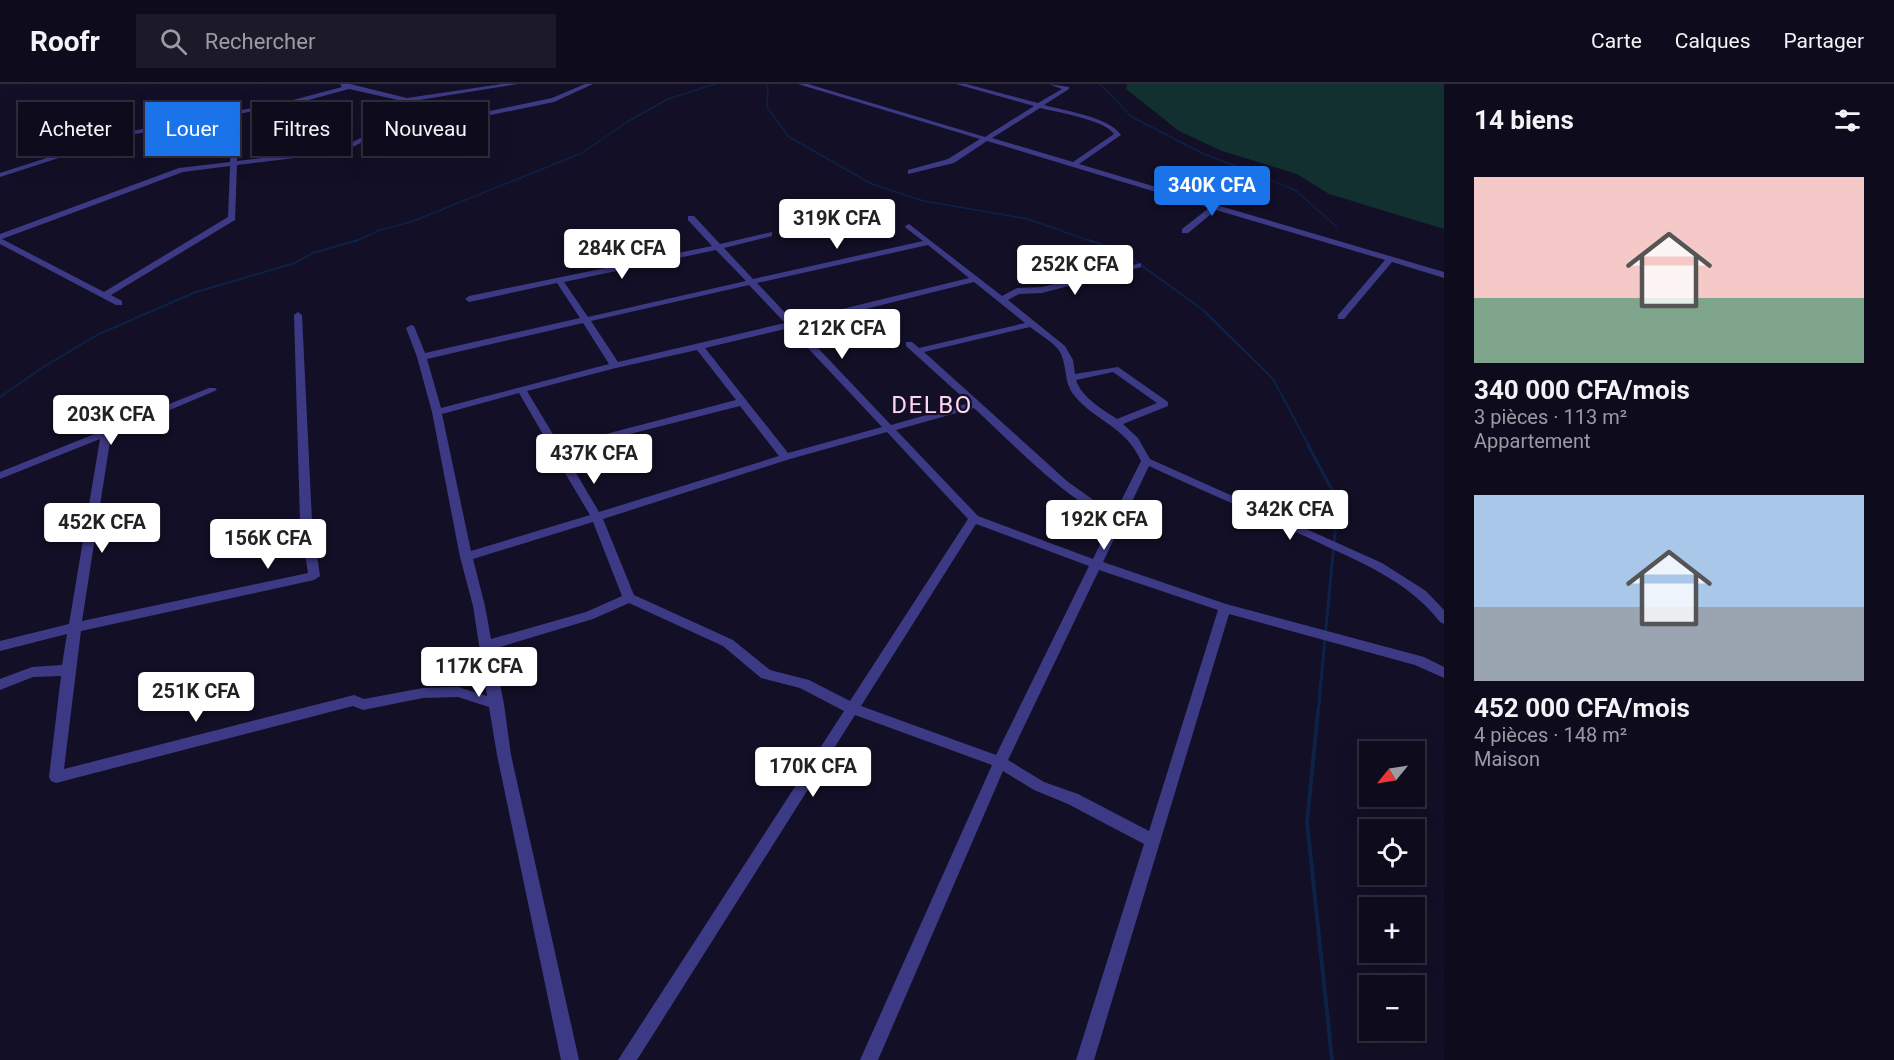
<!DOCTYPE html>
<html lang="fr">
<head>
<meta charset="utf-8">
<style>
	body { margin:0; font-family:Roboto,sans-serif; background:#1c1929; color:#f1f3f6; height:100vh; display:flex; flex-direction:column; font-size:22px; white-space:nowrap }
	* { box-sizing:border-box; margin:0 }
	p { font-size:20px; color:#9b9ba3 }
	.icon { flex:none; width:33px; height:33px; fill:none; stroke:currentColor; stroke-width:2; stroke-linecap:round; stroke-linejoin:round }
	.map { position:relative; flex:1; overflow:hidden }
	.drawer { display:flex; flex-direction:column; background:#0e0b1c; width:450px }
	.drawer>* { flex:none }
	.hud { position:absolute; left:18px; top:18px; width:570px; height:54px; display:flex; gap:12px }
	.needle { width:39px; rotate:240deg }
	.fabs { position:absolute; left:1359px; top:657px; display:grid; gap:12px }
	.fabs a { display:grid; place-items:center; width:66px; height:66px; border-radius:0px; background:#0e0b1c; box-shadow:0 6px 24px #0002,0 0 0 2px #2e2b3b; font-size:30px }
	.price { position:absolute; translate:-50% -51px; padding:0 14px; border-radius:6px; background:#fff; color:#222; font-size:20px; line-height:39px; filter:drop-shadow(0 2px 3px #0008) }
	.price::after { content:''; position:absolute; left:50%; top:36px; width:18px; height:14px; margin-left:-9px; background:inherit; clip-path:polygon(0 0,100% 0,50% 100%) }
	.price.active { background:#1a73e8; color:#fff }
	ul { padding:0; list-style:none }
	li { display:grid; align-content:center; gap:12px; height:318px; padding:0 30px }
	li span { display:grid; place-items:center; height:186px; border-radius:0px; color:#555 }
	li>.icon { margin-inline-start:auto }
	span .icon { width:108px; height:108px; fill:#fffc; stroke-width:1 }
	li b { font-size:26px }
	h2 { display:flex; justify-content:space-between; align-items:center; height:72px; padding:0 30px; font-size:26px }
	.tag { padding:0 21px; border-radius:0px; background:#0e0b1c; box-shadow:0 6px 24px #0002,0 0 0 2px #2e2b3b; font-size:21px; line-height:54px }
	.tag.active { background:#1a73e8; color:#fff }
	header { display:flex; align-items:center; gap:36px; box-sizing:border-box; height:84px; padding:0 30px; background:#0e0b1c; border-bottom:2px solid #2e2b3b }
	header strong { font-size:28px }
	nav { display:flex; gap:33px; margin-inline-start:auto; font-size:21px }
	.search { width:420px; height:54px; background:#1c1929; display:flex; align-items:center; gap:15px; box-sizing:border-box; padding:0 21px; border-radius:0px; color:#9b9ba3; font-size:22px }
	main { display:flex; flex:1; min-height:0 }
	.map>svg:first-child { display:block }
</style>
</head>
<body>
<header>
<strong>Roofr</strong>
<div class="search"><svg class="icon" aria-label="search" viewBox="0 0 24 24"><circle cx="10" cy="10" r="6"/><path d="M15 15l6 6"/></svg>Rechercher</div>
<nav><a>Carte</a><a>Calques</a><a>Partager</a></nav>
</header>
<main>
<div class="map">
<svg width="1444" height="976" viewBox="0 0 1444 976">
	<rect width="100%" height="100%" fill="#130f26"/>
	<path fill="#12302f" d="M1127,0H1444V145L1329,110L1297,90L1222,67L1179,47L1126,5Z"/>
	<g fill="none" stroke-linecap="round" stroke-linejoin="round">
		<path stroke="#0c2248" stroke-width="1.5" d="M765,0L768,2L767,23L789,53L872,100L924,117L1028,135L1093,158
			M1100,0L1132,33L1202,69L1295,106L1337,143
			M354,158L380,146L411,138L582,69L627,38L668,15L715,0"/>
		<path stroke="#0c2248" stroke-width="2" d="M1089,156L1123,168L1203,226L1273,295L1309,362
			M0,313L45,282L99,250L196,208L295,179L313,169L358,156"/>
		<path stroke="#0c2248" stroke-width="3" d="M1308,361L1338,417L1318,629"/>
		<path stroke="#0c2248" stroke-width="4" d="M1318,627L1307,738L1332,976"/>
		<path fill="#3d3a85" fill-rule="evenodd" d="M340,0H350L407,14L502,0H518L407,18L349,5L294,20L238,30L237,77L341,64L374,47L413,43L552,14L585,0H593L554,18L413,47L378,50L343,68L237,81L235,136L111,211L122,217V221H116L0,160V150L179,84L230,78L232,32L130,51L0,93V89L127,48L293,16L342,3ZM230,82L228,133L104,208L2,155L183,88Z
			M798,0H808L985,53L1034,22L956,0H966L1038,19L1062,5L1049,0L1069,3V5L1044,21C1066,27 1109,33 1121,51L1079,80L1213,120L1220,119V122L1444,188V194L1392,178L1344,235H1338V231L1385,176L1216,126L1188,149H1182V145L1209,124L987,57L954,79L908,90V86L948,75L980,55ZM1040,24C1057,28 1105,36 1114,50L1073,78L992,54Z
			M688,132H694L720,160L772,148V152L724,164L753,195L923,157L906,144L905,142L909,140L1002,212L1017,204L1042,203L1141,179V183L1042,209L1019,210L1008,216L1065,262L1073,276L1075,290L1118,283L1168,318V322L1123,340L1138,354L1150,375L1382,479L1426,507L1444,526V540L1440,538C1408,496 1357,477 1311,455C1257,430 1203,407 1149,382L1103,478L1226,520L1424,573L1444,583V594L1415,581L1229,530L1094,976H1076L1144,760L1068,720L1034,706L1003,687L878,976H860L992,681L855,631L637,976H618L844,627L800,604L761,594L723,562L629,519L593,535L493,565L504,620L511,671L579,976H561L497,671L489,623L458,613L423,614L363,626L353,622L56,699L51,697L49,693L61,592L33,593L0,606V595L32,583L62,581L67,550L0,567V557L69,540L100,355L0,395V388L209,304H215L217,306L111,351L82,537L308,489L300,437L294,231L298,228L302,231L312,437L320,492L314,496L81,547L64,685L354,611L364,615L423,604L458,603L487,612L473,522L460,473L432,328L417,273L406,244L411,241L414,242L425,269L580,234L557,199L469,218L465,215L469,212L712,162L688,136ZM928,161L969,194L793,237L757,199ZM716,166L746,197L588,233L564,198ZM974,198L1025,239L919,264L912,258H906V262L969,319L891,341L797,242ZM749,201L785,239L618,278L591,237ZM583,239L609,280L441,324L427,275ZM1030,243C1040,251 1056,259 1061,270C1067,283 1064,298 1073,310C1094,337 1126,342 1141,377L1115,429L1102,422L1068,398L924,268ZM789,244L882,343L788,369L705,264ZM697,266L736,316L560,362L527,307L616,284ZM1113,288L1157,319L1117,335C1102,325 1082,314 1076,296ZM519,309L551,364L550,366L553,369L590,431L471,467L442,330ZM740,322L779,372L599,428L563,367ZM974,324C1017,364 1059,409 1111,437L1093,475L978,432L896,346ZM887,348L968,435L850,617L809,596L770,586L733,556L634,511L603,435L790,375ZM593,438L622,512L586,528L491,555L485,522L473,475ZM976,440L1089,482L996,671L861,622ZM1099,486L1218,526L1149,747L1078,710L1044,698L1008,676Z"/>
	</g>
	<g text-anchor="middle" stroke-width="4.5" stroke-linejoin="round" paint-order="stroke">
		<g font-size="24" letter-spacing="1.5" fill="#ffd6f0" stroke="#130f26">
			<text x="932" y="329">DELBO</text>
		</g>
	</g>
</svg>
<div class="fabs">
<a><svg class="needle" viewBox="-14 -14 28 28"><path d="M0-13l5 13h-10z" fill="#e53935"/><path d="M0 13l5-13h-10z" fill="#9b9ba3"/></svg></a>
<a><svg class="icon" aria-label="locate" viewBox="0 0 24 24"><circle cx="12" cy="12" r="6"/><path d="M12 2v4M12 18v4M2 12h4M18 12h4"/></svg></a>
<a>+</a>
<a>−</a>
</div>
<b class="price active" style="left:1212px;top:133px">340K CFA</b>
<b class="price" style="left:837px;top:166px">319K CFA</b>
<b class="price" style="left:622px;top:196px">284K CFA</b>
<b class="price" style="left:1075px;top:212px">252K CFA</b>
<b class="price" style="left:842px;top:276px">212K CFA</b>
<b class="price" style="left:111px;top:362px">203K CFA</b>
<b class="price" style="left:594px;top:401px">437K CFA</b>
<b class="price" style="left:1290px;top:457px">342K CFA</b>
<b class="price" style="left:1104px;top:467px">192K CFA</b>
<b class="price" style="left:102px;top:470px">452K CFA</b>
<b class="price" style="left:268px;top:486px">156K CFA</b>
<b class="price" style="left:479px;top:614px">117K CFA</b>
<b class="price" style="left:196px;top:639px">251K CFA</b>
<b class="price" style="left:813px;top:714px">170K CFA</b>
<div class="hud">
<a class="tag">Acheter</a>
<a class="tag active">Louer</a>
<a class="tag">Filtres</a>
<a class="tag">Nouveau</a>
</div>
</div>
<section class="drawer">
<h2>14 biens<svg class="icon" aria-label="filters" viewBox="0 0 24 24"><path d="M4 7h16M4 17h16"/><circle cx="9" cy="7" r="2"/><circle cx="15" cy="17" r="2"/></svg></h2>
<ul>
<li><span style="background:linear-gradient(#f6c9c9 65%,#7fa58c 0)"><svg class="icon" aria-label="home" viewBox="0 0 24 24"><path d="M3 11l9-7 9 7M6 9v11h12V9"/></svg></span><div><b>340 000 CFA/mois</b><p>3 pièces · 113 m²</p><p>Appartement</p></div></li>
<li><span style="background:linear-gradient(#a9c7e8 60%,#9aa5b1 0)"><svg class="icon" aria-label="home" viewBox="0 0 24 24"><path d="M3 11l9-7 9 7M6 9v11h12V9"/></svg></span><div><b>452 000 CFA/mois</b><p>4 pièces · 148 m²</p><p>Maison</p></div></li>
</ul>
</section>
</main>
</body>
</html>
